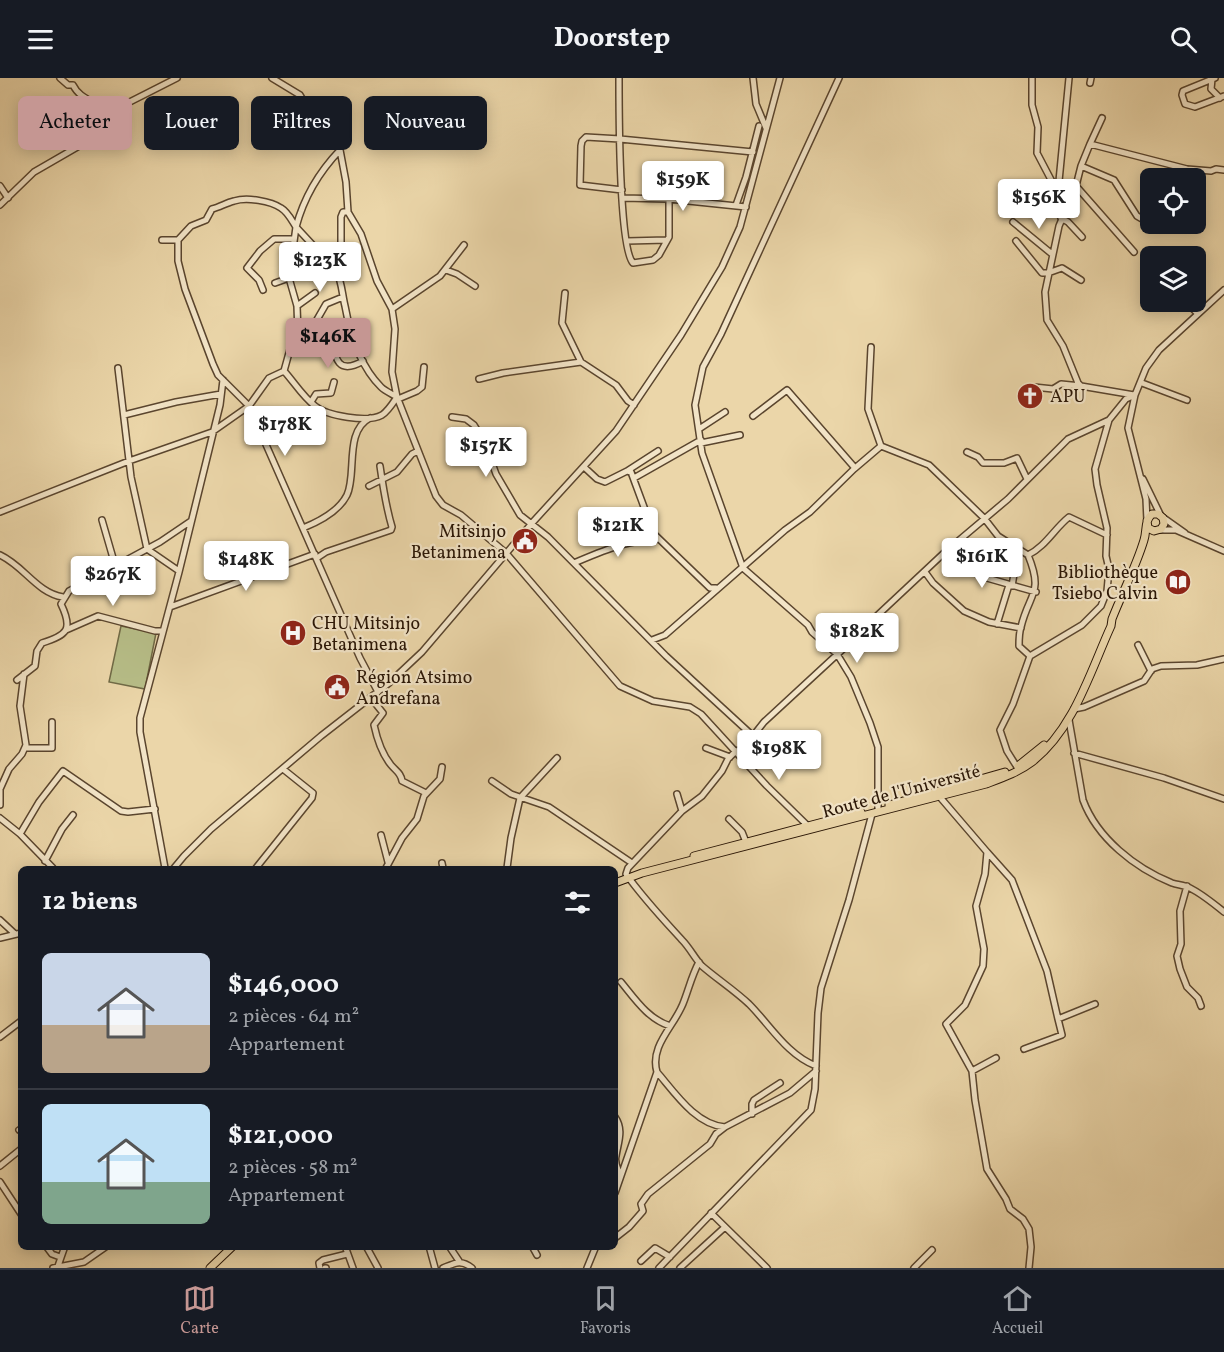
<!DOCTYPE html>
<html lang="fr">
<head>
<meta charset="utf-8">
<style>
	body { margin:0; font-family:Vollkorn,serif; background:#20242c; color:#f1f3f6; height:100vh; display:flex; flex-direction:column; font-size:22px; white-space:nowrap }
	* { box-sizing:border-box; margin:0 }
	p { font-size:20px; color:#9ea1a6 }
	.icon { flex:none; width:33px; height:33px; fill:none; stroke:currentColor; stroke-width:2; stroke-linecap:round; stroke-linejoin:round }
	.map { position:relative; flex:1; overflow:hidden }
	.side { position:absolute; left:18px; top:788px; width:600px; height:384px; display:flex; flex-direction:column; background:#171b24; border-radius:9px; box-shadow:0 3px 15px #0003 }
	.side>* { flex:none }
	.hud { position:absolute; left:18px; top:18px; width:600px; height:54px; display:flex; gap:12px }
	.fabs { position:absolute; left:1140px; top:90px; display:grid; gap:12px }
	.fabs a { display:grid; place-items:center; width:66px; height:66px; border-radius:9px; background:#171b24; box-shadow:0 3px 15px #0003; font-size:30px }
	.price { position:absolute; translate:-50% -51px; padding:0 14px; border-radius:6px; background:#fff; color:#222; font-size:20px; line-height:39px; filter:drop-shadow(0 2px 3px #0008) }
	.price::after { content:''; position:absolute; left:50%; top:36px; width:18px; height:14px; margin-left:-9px; background:inherit; clip-path:polygon(0 0,100% 0,50% 100%) }
	.price.active { background:#c59692; color:#111 }
	ul { padding:0; list-style:none }
	li { display:flex; align-items:center; gap:18px; height:150px; padding:0 24px }
	li+li { border-top:2px solid #363941 }
	li span { display:grid; place-items:center; flex:none; width:168px; height:120px; border-radius:9px; color:#555 }
	li>.icon { margin-inline-start:auto }
	span .icon { width:72px; height:72px; fill:#fffc; stroke-width:1 }
	li b { font-size:26px }
	h2 { display:flex; justify-content:space-between; align-items:center; height:72px; padding:0 24px; font-size:26px }
	.chip { padding:0 21px; border-radius:9px; background:#171b24; box-shadow:0 3px 15px #0003; font-size:21px; line-height:54px }
	.chip.active { background:#c59692; color:#111 }
	header { display:flex; justify-content:space-between; align-items:center; height:78px; padding:0 24px; background:#171b24; font-size:27px; font-weight:700 }
	.menu { display:flex; justify-content:space-around; align-items:center; height:84px; border-top:2px solid #363941; background:#171b24; font-size:16px; color:#9ea1a6 }
	.menu a { display:grid; justify-items:center; gap:3px }
	.menu .active { color:#c59692 }
	.map>svg:first-child { display:block }
</style>
</head>
<body>
<header><svg class="icon" aria-label="menu" viewBox="0 0 24 24"><path d="M4 6h16M4 12h16M4 18h16"/></svg>Doorstep<svg class="icon" aria-label="search" viewBox="0 0 24 24"><circle cx="10" cy="10" r="6"/><path d="M15 15l6 6"/></svg></header>
<div class="map">
<svg width="1224" height="1190" viewBox="0 0 1224 1190">
	<rect width="100%" height="100%" fill="#ebd6a9"/>
	<filter id="stains"><feTurbulence type="fractalNoise" baseFrequency=".00333" numOctaves="4"/><feColorMatrix values="0 0 0 0 .2 0 0 0 0 .09 0 0 0 0 .02 0 0 0 .5 -.17"/></filter>
	<radialGradient id="worn" r=".72"><stop offset=".6" stop-color="#630" stop-opacity="0"/><stop offset="1" stop-color="#630" stop-opacity=".3"/></radialGradient>
	<path fill="#b7be88" stroke="#706a46" stroke-width="1.5" d="M121,548L156,555L145,611L109,604Z"/>
	<g fill="none" stroke-linecap="round" stroke-linejoin="round">
		<defs>
			<path id="minor" d="M60,0L68,7H73C80,22 97,23 108,35
				M272,0L300,17L319,49L340,72C319,94 304,119 296,149L336,192C342,204 342,216 345,228C350,256 360,288 381,309C385,313 392,316 397,319
				M619,0C619,29 619,170 633,185L653,182L659,177L669,159V121
				M753,0L756,26L766,50
				M839,0L721,256L703,289L695,327L702,375L743,490L808,547L812,554L837,576L851,599L870,645L878,669V730
				M1032,0V27L1038,49L1037,75L1059,117
				M1215,0L1183,13L1182,17L1185,26L1195,29L1224,18
				M1212,1L1211,11L1220,20
				M1090,5L1091,0
				M1102,40L1090,66L1187,91L1211,93L1216,91L1224,92
				M1090,66L1081,88L1076,108L1059,148L1045,214L1047,242L1063,268L1078,305L1081,308L1134,317
				M340,72L346,104L348,134L361,156L377,203L392,231L395,251L392,294L397,319L436,418L443,427L461,437L506,475L620,608L653,623L690,629L701,636L767,708L808,748
				M1081,88L1114,102L1137,138L1149,145
				M0,108L8,120
				M1076,108L1134,174
				M622,112L580,107L581,68L582,63L586,59L620,61L753,74
				M622,120L669,121L746,129
				M0,127L34,94L79,68L90,59L108,35L177,0
				M736,127L746,99L759,48
				M1061,138L1059,103L1069,0
				M1061,140L1068,144L1082,159
				M1013,144L1052,176
				M162,162H178
				M627,163L667,162
				M1016,163L1042,195H1048L1062,190L1081,202
				M336,192L341,177V139L343,134H348
				M446,192L457,196L475,208
				M275,205L289,200
				M263,212L259,202L247,190L260,173L274,161H294
				M565,215L562,245L581,284L616,307L628,323L634,327
				M1186,224L1198,236
				M297,228L315,215
				M392,231L440,198L464,167
				M311,252L315,254L330,251C335,270 332,301 363,283
				M298,256L311,252L326,226L343,219
				M332,262L352,255
				M118,290L131,399L147,471L179,493
				M284,293C294,304 303,319 315,328C327,338 368,345 382,337C388,333 393,325 397,319
				M479,301L503,295L581,284
				M1142,305L1187,322
				M1034,309L1053,311L1061,306L1081,308
				M398,321L417,313L422,309L424,289
				M311,324L316,316L331,315L334,304
				M124,337L176,324L221,316
				M753,338L787,312L855,390
				M452,339L466,341L474,347L484,363L496,396L520,437L548,459L666,578L753,658
				M699,351L725,334
				M701,365L740,357
				M881,368L929,387L984,440L998,458L1028,477
				M967,374L978,379L983,385H1004L1017,380L1027,401
				M584,389L597,401L605,404L627,393L631,394L654,456L710,510H716
				M627,393L658,373
				M634,400L701,362
				M1143,401L1161,438L1185,455
				M369,408L397,394L412,376L418,373
				M0,434L129,383L212,354L249,328L218,297L213,286L185,211L178,183V162L191,148L206,142L212,131C220,129 226,125 234,123C247,119 271,123 281,130C288,134 292,143 296,149L289,200L297,228L298,256L292,264L284,293L269,300L249,328L360,580L378,614
				M102,442L115,487
				M1147,443L1146,421L1128,350L1135,317L1146,290L1159,272L1224,212
				M303,450C318,444 339,433 347,417C357,396 344,353 370,340
				M1158,452H1176L1224,473
				M944,475L980,498L1036,514
				M0,477C24,488 37,515 63,519
				M317,480L326,474L391,452L392,449C386,429 383,409 380,388
				M574,485C602,473 628,462 658,461
				M925,494L933,505L964,533L989,544L1021,550
				M1012,508L1018,472
				M170,529L315,476
				M997,546L1009,507
				M66,552L98,538L155,553H163
				M652,562L665,557L785,452L810,434L854,391L881,368L868,331L871,269
				M1138,567L1151,593
				M1030,578L1019,568C1019,562 1019,555 1021,549C1029,515 1044,516 1028,477C1046,468 1054,451 1069,439L1107,457
				M17,602L35,588L37,573L42,565C68,557 73,551 61,526L69,513L160,464L191,443
				M371,620L383,635L374,647C377,661 382,676 391,687C396,693 401,695 402,703L426,715
				M1074,631L1084,629L1144,603L1152,591L1161,588L1197,587L1224,581
				M1069,642L1083,722C1097,760 1135,790 1172,805C1178,807 1184,807 1190,810C1202,816 1213,825 1224,834
				M25,670H52V644
				M706,670L730,679
				M1074,675L1164,700L1224,721
				M1017,689L1007,673L1000,652L1013,626L1030,578L1082,547L1101,528L1107,513L1109,491L1106,478L1107,450L1097,407L1095,391L1109,342
				M492,703L511,716L549,729L632,785
				M677,716L682,733
				M939,718L987,774L985,796L976,828L984,871L983,888L965,927L946,946L972,993L975,1022L987,1091L1006,1121L1010,1131L1023,1141L1029,1151L1031,1169L1029,1190
				M0,727V711L9,691L22,676L26,667L20,628L24,596
				M0,740L20,756L53,790
				M729,741L742,754L746,764
				M20,756L39,724L63,693L121,733L128,734L155,731
				M381,757L388,784
				M987,774L1012,802L1047,893L1058,941L1095,926
				M45,783L62,751L73,737
				M442,785L443,790
				M165,790L140,654V640L179,494L220,327L223,302
				M174,790L184,778L211,751L321,658L389,605L422,574L532,445L616,353L681,257L722,189L740,149L780,0
				M256,790L312,720L313,715L283,691
				M386,790L402,760L417,741L424,718L440,701L442,689
				M507,790L511,760L520,720L557,680
				M1187,808L1180,833L1181,866L1177,878L1180,891L1187,909L1198,920L1201,928
				M0,842L14,855
				M0,860L21,855
				M621,904C635,921 648,941 670,948
				M0,959L21,943
				M1024,971L1062,957L1058,941
				M816,988C787,977 770,947 749,926C734,912 717,901 702,888C695,881 690,870 682,862C662,840 643,820 626,796L628,790L682,733L702,718L722,693L728,681L736,673L745,670L752,664L753,658L764,644L855,560L865,549L944,475L1008,421L1068,361L1109,342L1126,321L1135,317
				M972,993L996,980
				M657,994C649,967 676,947 684,923C689,910 692,897 699,884
				M752,1036V1026L754,1022L780,1005
				M615,1039C624,1052 618,1064 616,1078C614,1085 618,1091 620,1097
				M19,1052L21,1051
				M0,1088L21,1071
				M0,1104L21,1136
				M615,1115L657,994C675,1015 696,1047 725,1049L790,1015L816,993
				M711,1135L767,1190
				M615,1160L629,1149L643,1133L641,1126L648,1116L710,1066L716,1056L725,1049
				M46,1168L52,1176L60,1179
				M345,1168L353,1190
				M366,1168L378,1190
				M429,1168L435,1190
				M449,1168L459,1183
				M532,1168L537,1177
				M641,1183L655,1170L670,1179
				M58,1188L65,1168
				M53,1190L84,1184L107,1168
				M320,1190L319,1185L323,1182L347,1176
				M325,1190H326
				M443,1190C455,1185 461,1181 472,1190
				M587,1190L596,1168
				M659,1190L811,1032L815,1011L818,935L821,910L849,822L872,736
				M680,1190L725,1149
				M914,1190L932,1172"/>
			<path id="major" d="M1018,688L1044,667
				M889,727L1005,694
				M694,778L861,734
				M615,805L642,795L986,706C1002,700 1019,694 1032,684C1074,651 1090,594 1111,548L1112,541C1122,515 1136,489 1144,462C1147,453 1144,443 1152,436H1158L1163,440L1164,446L1161,451L1154,453L1148,450L1147,443
				M210,1190L233,1168"/>
		</defs>
		<use href="#minor" stroke="#5a452e" stroke-width="8"/>
		<use href="#major" stroke="#291505" stroke-width="9"/>
		<use href="#minor" stroke="#f2e4c7" stroke-width="5"/>
		<use href="#major" stroke="#ebd6a9" stroke-width="7"/>
	</g>
	<defs>
		<symbol id="church-disc" viewBox="-11 -11 22 22"><circle r="9.5" fill="#8f2418" stroke="#f2e4c7"/><path d="M-1.2-6h2.4v3.5h3.3v2.4h-3.3V6h-2.4V-.1h-3.3v-2.4h3.3Z" fill="#fff"/></symbol>
		<symbol id="civic-disc" viewBox="-11 -11 22 22"><circle r="9.5" fill="#8f2418" stroke="#f2e4c7"/><path d="M-.6-6.5H3V-4.5H.6V-3L4-1V1h2V6H-6V1h2V-1L-.6-3ZM-1.2 2.5V6h2.4V2.5Z" fill="#fff"/></symbol>
		<symbol id="library-disc" viewBox="-11 -11 22 22"><circle r="9.5" fill="#8f2418" stroke="#f2e4c7"/><path d="M-6-4Q-3-5.5-.7-3.5V5Q-3 3-6 4ZM6-4Q3-5.5 .7-3.5V5Q3 3 6 4Z" fill="#fff"/></symbol>
		<symbol id="hospital-disc" viewBox="-11 -11 22 22"><circle r="9.5" fill="#8f2418" stroke="#f2e4c7"/><path d="M-5-5h3v3.5h4V-5h3V5h-3V1.5h-4V5h-3Z" fill="#fff"/></symbol>
	</defs>
	<g fill-rule="evenodd">
		<use href="#church-disc" x="1015" y="303" width="30" height="30"/>
		<use href="#civic-disc" x="510" y="448" width="30" height="30"/>
		<use href="#library-disc" x="1163" y="489" width="30" height="30"/>
		<use href="#hospital-disc" x="278" y="540" width="30" height="30"/>
		<use href="#civic-disc" x="322" y="594" width="30" height="30"/>
	</g>
	<g text-anchor="middle" stroke-width="4.5" stroke-linejoin="round" paint-order="stroke">
		<g font-size="18" fill="#291505" stroke="#f2e4c7" text-anchor="start">
			<text x="1050" y="324">APU</text>
			<text x="506" y="459" text-anchor="end">Mitsinjo<tspan x="506" dy="21">Betanimena</tspan></text>
			<text x="1158" y="500" text-anchor="end">Bibliothèque<tspan x="1158" dy="21">Tsiebo Calvin</tspan></text>
			<text x="312" y="551">CHU Mitsinjo<tspan x="312" dy="21">Betanimena</tspan></text>
			<text x="356" y="605">Région Atsimo<tspan x="356" dy="21">Andrefana</tspan></text>
		</g>
		<g font-size="18" fill="#291505" stroke="#f2e4c7">
			<text transform="translate(901 713) rotate(-15)" y="6">Route de l'Université</text>
		</g>
	</g>
	<rect width="100%" height="100%" filter="url(#stains)"/>
	<rect width="100%" height="100%" fill="url(#worn)"/>
</svg>
<div class="fabs">
<a><svg class="icon" aria-label="locate" viewBox="0 0 24 24"><circle cx="12" cy="12" r="6"/><path d="M12 2v4M12 18v4M2 12h4M18 12h4"/></svg></a>
<a><svg class="icon" aria-label="layers" viewBox="0 0 24 24"><path d="M12 4l9 5-9 5-9-5zM3 14l9 5 9-5"/></svg></a>
</div>
<b class="price" style="left:683px;top:134px">$159K</b>
<b class="price" style="left:1039px;top:152px">$156K</b>
<b class="price" style="left:320px;top:215px">$123K</b>
<b class="price active" style="left:328px;top:291px">$146K</b>
<b class="price" style="left:285px;top:379px">$178K</b>
<b class="price" style="left:486px;top:400px">$157K</b>
<b class="price" style="left:618px;top:480px">$121K</b>
<b class="price" style="left:982px;top:511px">$161K</b>
<b class="price" style="left:246px;top:514px">$148K</b>
<b class="price" style="left:113px;top:529px">$267K</b>
<b class="price" style="left:857px;top:586px">$182K</b>
<b class="price" style="left:779px;top:703px">$198K</b>
<div class="hud">
<a class="chip active">Acheter</a>
<a class="chip">Louer</a>
<a class="chip">Filtres</a>
<a class="chip">Nouveau</a>
</div>
<section class="side">
<h2>12 biens<svg class="icon" aria-label="filters" viewBox="0 0 24 24"><path d="M4 7h16M4 17h16"/><circle cx="9" cy="7" r="2"/><circle cx="15" cy="17" r="2"/></svg></h2>
<ul>
<li><span style="background:linear-gradient(#c9d6e8 60%,#b9a48a 0)"><svg class="icon" aria-label="home" viewBox="0 0 24 24"><path d="M3 11l9-7 9 7M6 9v11h12V9"/></svg></span><div><b>$146,000</b><p>2 pièces · 64 m²</p><p>Appartement</p></div></li>
<li><span style="background:linear-gradient(#bfe0f5 65%,#7fa58c 0)"><svg class="icon" aria-label="home" viewBox="0 0 24 24"><path d="M3 11l9-7 9 7M6 9v11h12V9"/></svg></span><div><b>$121,000</b><p>2 pièces · 58 m²</p><p>Appartement</p></div></li>
</ul>
</section>
</div>
<nav class="menu">
<a class="active"><svg class="icon" aria-label="map" viewBox="0 0 24 24"><path d="M3 6l6-2 6 2 6-2v14l-6 2-6-2-6 2zM9 4v14M15 6v14"/></svg>Carte</a>
<a><svg class="icon" aria-label="saved" viewBox="0 0 24 24"><path d="M7 4h10v16l-5-4-5 4z"/></svg>Favoris</a>
<a><svg class="icon" aria-label="home" viewBox="0 0 24 24"><path d="M3 11l9-7 9 7M6 9v11h12V9"/></svg>Accueil</a>
</nav>
</body>
</html>
